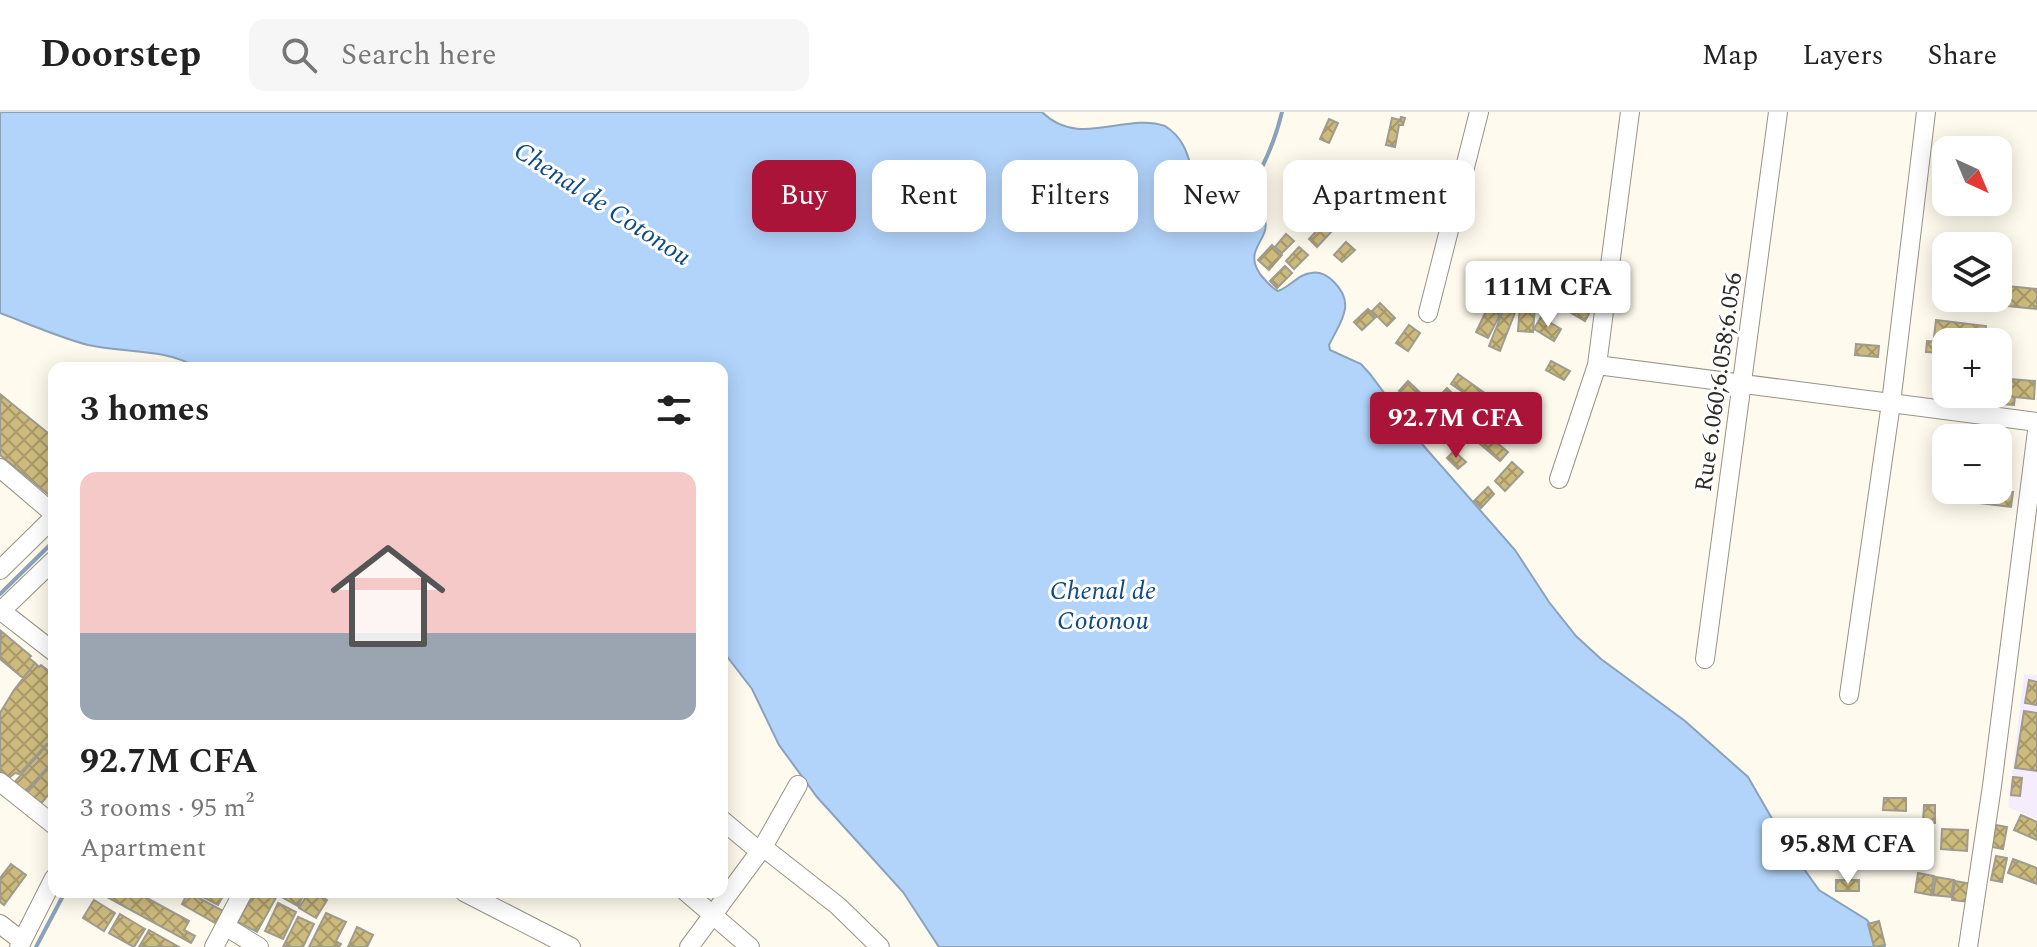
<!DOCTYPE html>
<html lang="en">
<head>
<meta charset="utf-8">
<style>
	body { margin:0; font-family:Spectral,serif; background:#f6f6f6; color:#222; height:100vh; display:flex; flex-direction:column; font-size:30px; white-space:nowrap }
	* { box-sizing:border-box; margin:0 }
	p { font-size:26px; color:#767676 }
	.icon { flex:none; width:44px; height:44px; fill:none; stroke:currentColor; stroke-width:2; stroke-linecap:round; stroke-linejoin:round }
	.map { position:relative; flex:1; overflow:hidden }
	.side { position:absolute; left:48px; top:250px; width:680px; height:536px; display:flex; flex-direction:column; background:#fff; border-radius:16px; box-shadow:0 4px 20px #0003 }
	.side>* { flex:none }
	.guide { position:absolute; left:752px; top:48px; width:760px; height:72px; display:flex; gap:16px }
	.needle { width:52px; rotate:136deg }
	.tools { position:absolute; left:1932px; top:24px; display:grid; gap:16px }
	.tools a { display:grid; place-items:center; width:80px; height:80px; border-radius:16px; background:#fff; box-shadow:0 4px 20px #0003; font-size:40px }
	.price { position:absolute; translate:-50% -68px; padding:0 18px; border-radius:8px; background:#fff; color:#222; font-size:26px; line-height:52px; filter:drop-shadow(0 2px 4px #0008) }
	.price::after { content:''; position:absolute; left:50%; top:48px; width:24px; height:18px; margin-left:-12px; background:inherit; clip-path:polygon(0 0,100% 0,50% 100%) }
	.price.selected { background:#aa1439; color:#fff }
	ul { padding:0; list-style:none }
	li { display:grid; align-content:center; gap:16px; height:424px; padding:0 32px }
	li span { display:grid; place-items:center; height:248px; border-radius:16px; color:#555 }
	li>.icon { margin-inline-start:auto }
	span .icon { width:144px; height:144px; fill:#fffc; stroke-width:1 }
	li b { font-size:34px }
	h2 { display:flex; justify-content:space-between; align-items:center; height:96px; padding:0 32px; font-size:34px }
	.chip { padding:0 28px; border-radius:16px; background:#fff; box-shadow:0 4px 20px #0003; font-size:28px; line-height:72px }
	.chip.selected { background:#aa1439; color:#fff }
	header { display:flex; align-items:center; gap:48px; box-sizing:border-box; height:112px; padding:0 40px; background:#fff; border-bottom:2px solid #e0e0e0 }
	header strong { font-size:38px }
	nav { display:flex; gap:44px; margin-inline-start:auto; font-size:28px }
	.search { width:560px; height:72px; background:#f6f6f6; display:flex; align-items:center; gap:20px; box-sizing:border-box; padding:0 28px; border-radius:16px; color:#767676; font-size:30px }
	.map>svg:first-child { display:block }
</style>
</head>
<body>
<header>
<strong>Doorstep</strong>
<div class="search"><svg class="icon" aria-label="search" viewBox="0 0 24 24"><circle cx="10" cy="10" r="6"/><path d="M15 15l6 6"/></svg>Search here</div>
<nav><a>Map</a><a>Layers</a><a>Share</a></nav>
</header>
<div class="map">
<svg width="2037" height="835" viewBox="0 0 2037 835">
	<defs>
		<pattern id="building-cross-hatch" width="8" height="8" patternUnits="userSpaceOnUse" patternTransform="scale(2)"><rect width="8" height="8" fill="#cdbb7e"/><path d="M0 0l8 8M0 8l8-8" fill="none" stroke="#a79867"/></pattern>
	</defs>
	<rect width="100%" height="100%" fill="#fefaed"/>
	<path fill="#f5ecfd" d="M2024,562L2037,563V707L2008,695Z"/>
	<path fill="#b2d4fb" stroke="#8aa2bb" stroke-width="2" d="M0,0H1042C1079,37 1126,0 1165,14C1195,33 1186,63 1205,81C1221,96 1251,76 1264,105C1273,127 1242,136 1260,162C1266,169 1270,175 1278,179C1290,175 1298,162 1311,161C1320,159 1328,164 1334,170C1356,192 1341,209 1329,233L1330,238L1361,252L1370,262L1422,332L1515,438L1549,490L1576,524L1601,547L1685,609L1748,665L1789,736L1819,778L1867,808L1885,835H939L903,780L817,685L779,633L752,577L722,538V256H198C166,236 124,241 88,233C58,225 29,212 0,201Z"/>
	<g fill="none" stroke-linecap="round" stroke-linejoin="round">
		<path stroke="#8aa2bb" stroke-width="4" d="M1240,92C1260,64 1274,33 1282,0
			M0,482L54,429
			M36,835L65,780"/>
	</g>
	<path fill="url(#building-cross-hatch)" stroke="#9f9b8f" stroke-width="2" d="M1401,5L1405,6L1403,13H1399L1395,35L1386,33L1392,6L1400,8Z
		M1329,7L1338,11L1329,31L1320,27Z
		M1365,62L1375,67L1367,82L1358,77Z
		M1324,111L1332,119L1317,135L1309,127Z
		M1286,122L1294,129L1282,141L1275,135Z
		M1346,130L1355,138L1342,150L1334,143Z
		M1272,133L1282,143L1269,158L1258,148Z
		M1299,135L1308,143L1294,157L1286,149Z
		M1285,154L1292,161L1277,176L1270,169Z
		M1544,169L1592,196L1585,209L1537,181Z
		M1998,173L2037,177V197L1989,192V186H1998Z
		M1492,187L1505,193L1488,226L1476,220Z
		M1380,191L1395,206L1387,214L1372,199Z
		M1520,193L1535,194L1533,220L1518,219Z
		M1505,194L1516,198L1500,239L1489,234Z
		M1368,197L1376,205L1362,218L1354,210Z
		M1541,205L1561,217L1554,229L1534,217Z
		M1936,208L1986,214L1984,230L1934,225Z
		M1409,213L1420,221L1408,239L1396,231Z
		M1927,229L1946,230V241L1926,240Z
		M1856,232L1879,234L1878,245L1855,243Z
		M1551,249L1570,259L1564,268L1546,258Z
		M1458,262L1496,289L1490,298L1451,272Z
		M1999,266L2035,269L2034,287L2015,285L2014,293L2002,292V284H1997Z
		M1408,269L1426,286L1417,296L1399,279Z
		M1447,276L1456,285L1441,301L1432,292Z
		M0,282L54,326V387L0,343Z
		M1488,323L1508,340L1500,349L1480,332Z
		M1454,339L1466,350L1458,357L1447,346Z
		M1512,350L1523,360L1505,379L1495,369Z
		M1488,375L1494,382L1481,396L1474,389Z
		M1963,378L2013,380L2011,395L1961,389Z
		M1,519L31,544L29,546L35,551L23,566L0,547Z
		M35,551L39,555L41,553L54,563V627L51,632H47L19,662L15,661L9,666L0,659V601L14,578Z
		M2029,568L2037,570V593L2025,591Z
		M2024,599L2037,601V659L2015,656Z
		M47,633L54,635V648L25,681L13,672Z
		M51,653L54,655V676L39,694L26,682Z
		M2013,665L2022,666L2020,684L2011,683Z
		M1884,686H1906V699L1883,698Z
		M1924,693H1935V711H1923Z
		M2021,703L2037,710V728L2014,718Z
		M1996,713L2007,715L2003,737L1992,735Z
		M1942,717L1968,718L1967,739L1941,737Z
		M1996,744L2007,746L2002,770L1991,768Z
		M2013,747L2037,756V772L2008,761Z
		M11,752L26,763L4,793L0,790V766Z
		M1918,761L1934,764L1931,783L1915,780Z
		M1936,765L1954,768L1951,785L1933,783Z
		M1836,768H1859V779H1836Z
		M1955,769L1972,772L1969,790L1952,788Z
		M98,780H136L189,809L184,818L195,824L191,831Z
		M188,780L223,799L217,812L182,792Z
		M193,780H221L224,782L218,793Z
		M254,780H279L257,820L238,810Z
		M282,780H305L298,794L280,784Z
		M309,780H315L327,788L316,806L299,796Z
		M94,788L115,801L104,819L83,806Z
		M278,791L296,800L283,827L265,819Z
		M326,801L346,810L336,829L341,832L339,835H309Z
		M120,802L145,817L134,835L109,821Z
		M298,805L314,812L303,835H283Z
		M1879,809L1885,833L1874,835L1868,812Z
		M357,815L373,823L367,835H348Z
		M149,818L179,835H139Z"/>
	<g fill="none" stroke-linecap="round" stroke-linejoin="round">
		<defs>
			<path id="minor" d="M1428,201L1479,0
				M1597,253L2037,310
				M0,356L54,402
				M1559,367L1597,253L1630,0
				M0,458L54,405
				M0,498L54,540
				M0,500L54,448
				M1705,547L1778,0
				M1849,583L1891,291L1926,0
				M0,670L54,713
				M722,708L759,739
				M763,735L838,794L880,835
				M464,780L571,835
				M686,780L750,835
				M0,812L22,829
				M225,814L259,835
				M19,835L54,766
				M214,835L243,780
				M689,835L763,735L798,673
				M1968,835L1992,674L2037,319"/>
		</defs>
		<use href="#minor" stroke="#979387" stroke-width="20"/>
		<use href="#minor" stroke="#fff" stroke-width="18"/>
	</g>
	<g text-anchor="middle" stroke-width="6" stroke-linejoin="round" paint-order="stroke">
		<g font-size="24" fill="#2e2c27" stroke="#fff">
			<text transform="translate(1718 270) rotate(-82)" y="8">Rue 6.060;6.058;6.056</text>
		</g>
		<g font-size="26" font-style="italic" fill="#0e4b84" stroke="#fff">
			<text transform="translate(603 91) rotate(33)" y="9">Chenal de Cotonou</text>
			<text x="1103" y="487">Chenal de<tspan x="1103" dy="30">Cotonou</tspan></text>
		</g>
	</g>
</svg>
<div class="tools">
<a><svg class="needle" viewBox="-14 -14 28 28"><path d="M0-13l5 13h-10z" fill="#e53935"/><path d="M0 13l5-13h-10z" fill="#767676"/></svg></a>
<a><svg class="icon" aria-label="layers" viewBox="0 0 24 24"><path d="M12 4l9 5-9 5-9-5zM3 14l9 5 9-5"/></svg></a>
<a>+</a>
<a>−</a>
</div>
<b class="price" style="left:1548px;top:217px">111M CFA</b>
<b class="price selected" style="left:1456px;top:348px">92.7M CFA</b>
<b class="price" style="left:1848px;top:774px">95.8M CFA</b>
<div class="guide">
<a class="chip selected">Buy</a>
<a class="chip">Rent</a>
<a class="chip">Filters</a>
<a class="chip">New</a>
<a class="chip">Apartment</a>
</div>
<section class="side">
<h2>3 homes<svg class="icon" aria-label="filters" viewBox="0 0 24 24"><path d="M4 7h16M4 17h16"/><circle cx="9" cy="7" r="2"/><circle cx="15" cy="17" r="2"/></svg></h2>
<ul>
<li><span style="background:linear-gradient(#f6c9c9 65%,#9aa5b1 0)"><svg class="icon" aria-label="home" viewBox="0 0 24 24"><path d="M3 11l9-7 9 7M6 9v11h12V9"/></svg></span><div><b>92.7M CFA</b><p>3 rooms · 95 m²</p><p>Apartment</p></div></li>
</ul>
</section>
</div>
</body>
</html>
